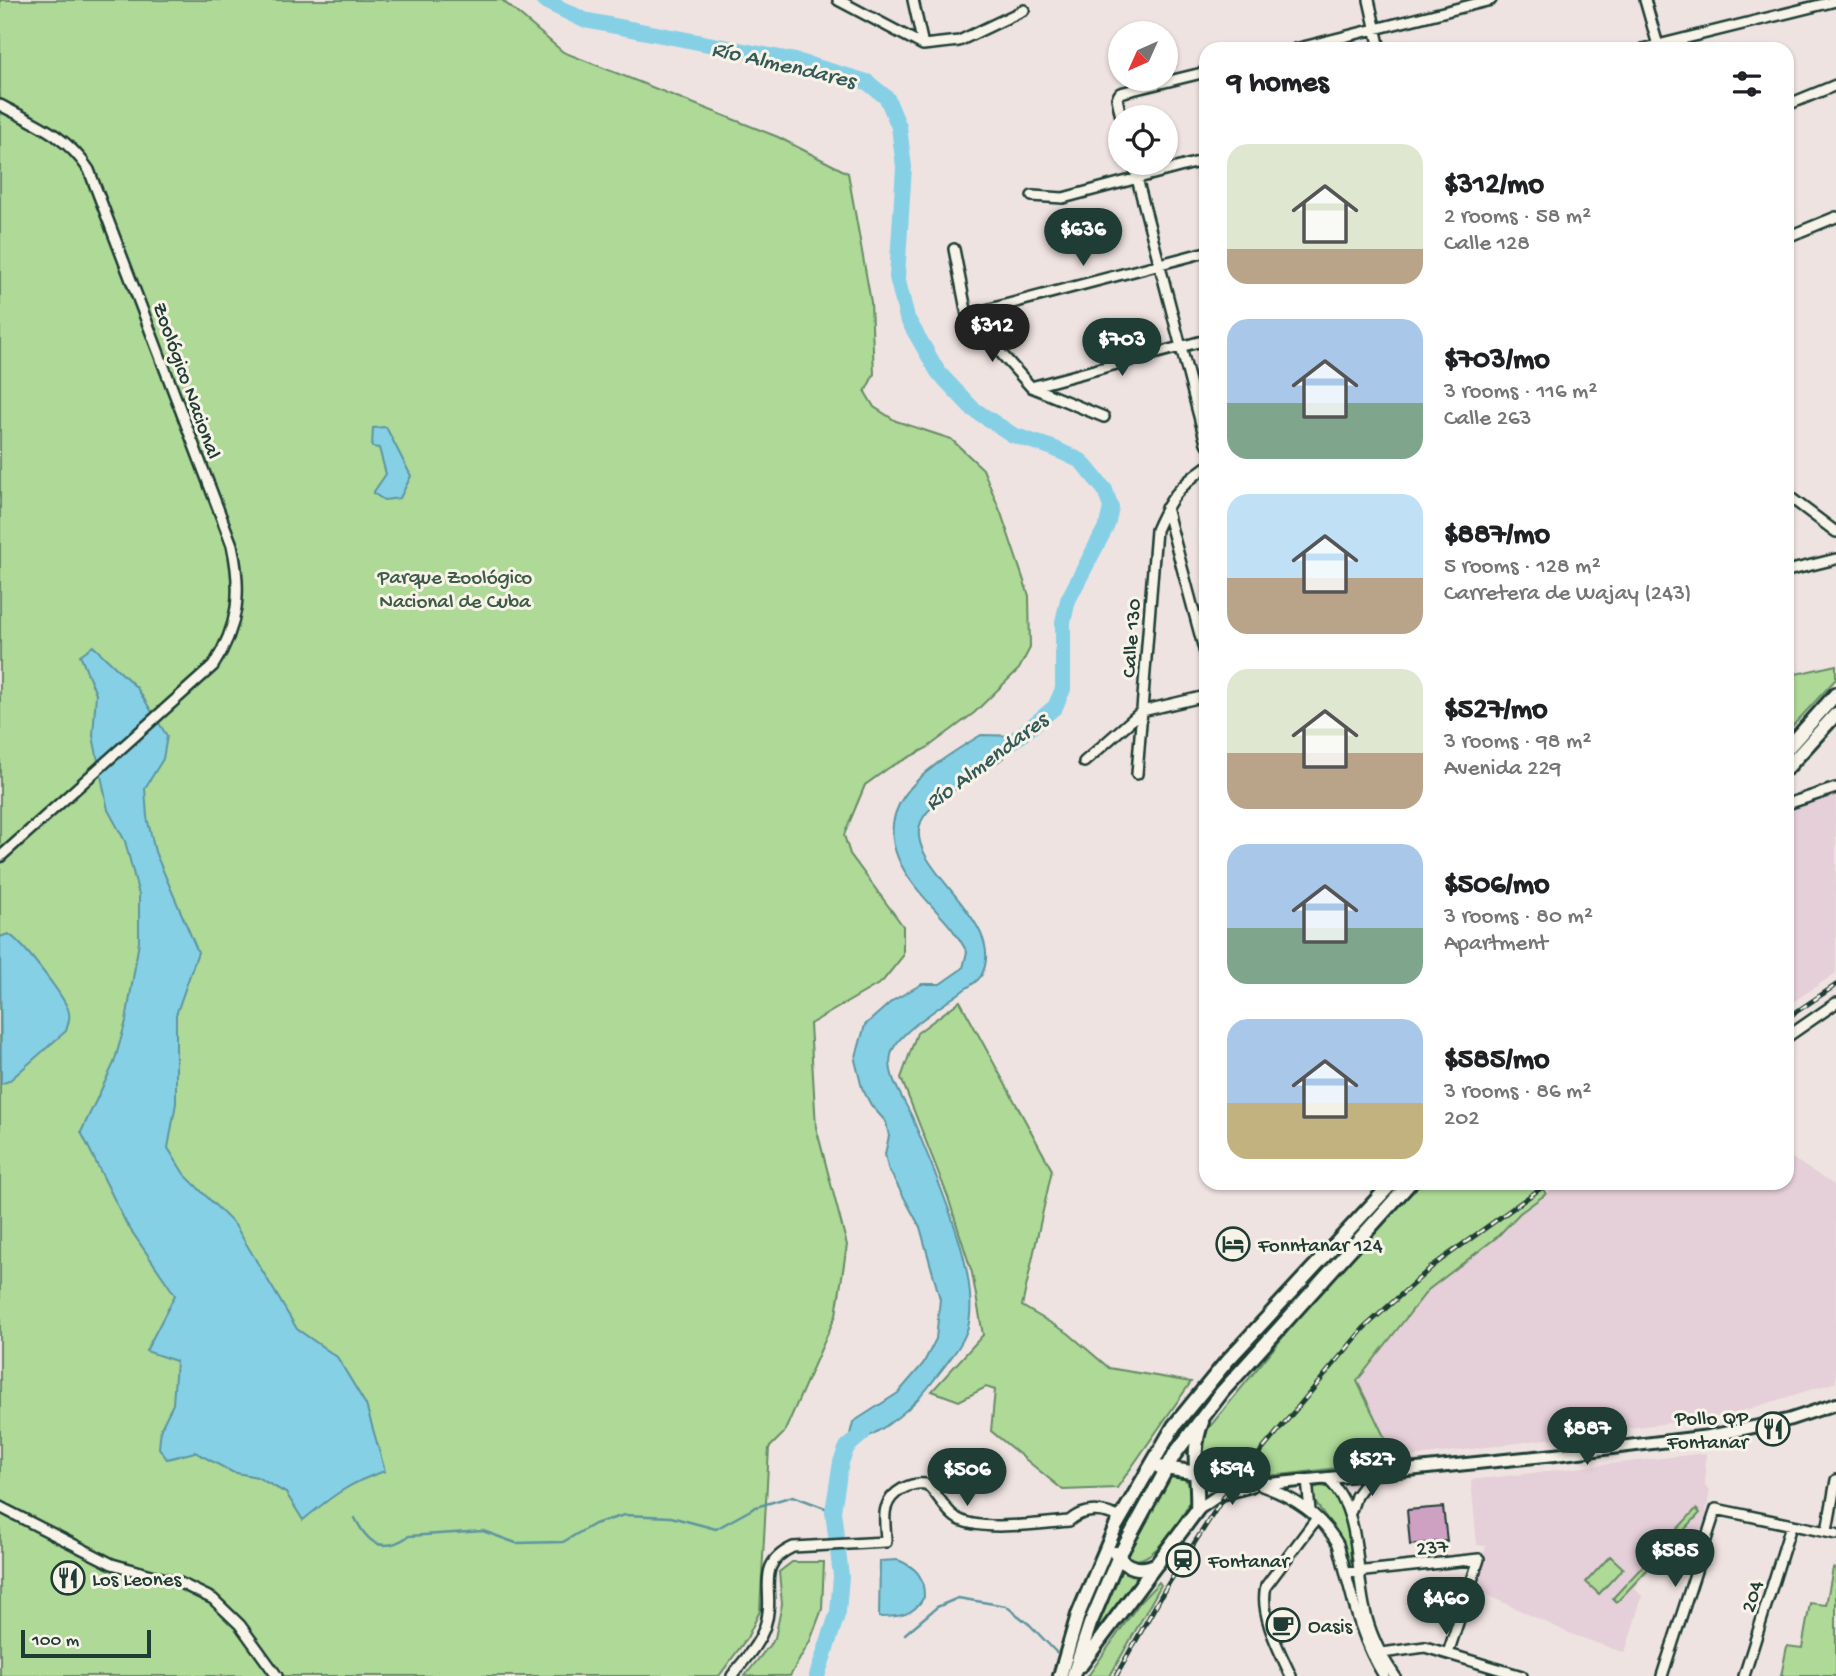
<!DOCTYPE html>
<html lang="en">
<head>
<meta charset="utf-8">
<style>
	body { margin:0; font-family:"Gochi Hand",sans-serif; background:#f6f6f6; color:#202124; height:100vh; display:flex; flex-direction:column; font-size:26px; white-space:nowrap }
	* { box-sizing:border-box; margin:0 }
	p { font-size:23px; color:#757577 }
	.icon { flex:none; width:38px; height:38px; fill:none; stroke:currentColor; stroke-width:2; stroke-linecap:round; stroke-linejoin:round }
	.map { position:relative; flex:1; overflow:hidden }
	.panel { position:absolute; left:1199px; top:42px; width:595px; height:1148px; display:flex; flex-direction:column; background:#fff; border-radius:21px; box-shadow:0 2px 5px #0004 }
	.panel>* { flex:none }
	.needle { width:46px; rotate:225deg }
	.tools { position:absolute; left:1108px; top:21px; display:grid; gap:14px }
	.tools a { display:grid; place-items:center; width:70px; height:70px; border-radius:50%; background:#fff; box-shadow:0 2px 5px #0004; font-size:35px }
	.scale { position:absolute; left:21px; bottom:18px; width:130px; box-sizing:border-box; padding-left:7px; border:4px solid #1f3d34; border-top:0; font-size:19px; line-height:24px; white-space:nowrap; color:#1f3d34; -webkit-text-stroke:5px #f7f3e8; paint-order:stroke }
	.price { position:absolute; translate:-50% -60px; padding:0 16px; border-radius:24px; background:#1f3d34; color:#fff; font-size:23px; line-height:46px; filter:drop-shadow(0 2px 4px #0008) }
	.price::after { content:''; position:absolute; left:50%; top:42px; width:21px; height:16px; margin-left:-10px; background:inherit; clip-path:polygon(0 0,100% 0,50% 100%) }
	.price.current { background:#222; color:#fff }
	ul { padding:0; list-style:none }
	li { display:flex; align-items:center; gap:21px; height:175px; padding:0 28px }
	li span { display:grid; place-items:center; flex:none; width:196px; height:140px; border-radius:21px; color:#555 }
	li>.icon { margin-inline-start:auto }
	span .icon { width:84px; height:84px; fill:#fffc; stroke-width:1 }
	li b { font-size:30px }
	h2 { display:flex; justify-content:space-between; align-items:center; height:84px; padding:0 28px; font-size:30px }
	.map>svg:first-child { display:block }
</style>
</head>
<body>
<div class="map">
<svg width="1836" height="1676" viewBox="0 0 1836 1676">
	<rect width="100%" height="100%" fill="#efe3e1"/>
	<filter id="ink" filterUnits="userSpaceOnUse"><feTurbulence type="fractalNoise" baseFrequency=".0143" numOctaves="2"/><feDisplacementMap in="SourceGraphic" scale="14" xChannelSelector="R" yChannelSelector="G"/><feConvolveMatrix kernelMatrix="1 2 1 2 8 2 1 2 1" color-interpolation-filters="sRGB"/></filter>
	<g filter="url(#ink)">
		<path fill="#e5cfd8" d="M1836,788V973L1787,1006V804Z
			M1787,1155L1836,1186V1382L1729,1415L1395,1459L1357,1381L1428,1290L1497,1237L1520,1213L1561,1183H1787Z
			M1706,1453L1705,1486L1710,1491L1706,1512L1710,1516L1689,1571L1658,1562L1634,1588L1642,1596L1625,1653L1571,1634L1474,1589L1486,1546L1477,1545L1471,1480Z"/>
		<path fill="#aed997" stroke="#668b66" stroke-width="2" d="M0,0H502L563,52L778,137L848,173L871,302L874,374L865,392L874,407L896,421L951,439L983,469L1001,513L1029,596L1030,648L1019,669L974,713L927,748L890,767L865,785L844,835L850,854L903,926V956L882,982L810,1024L816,1127L847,1245L836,1315L784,1433L769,1448L760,1611L747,1638L719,1676H0Z
			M1836,665V679L1787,732V676Z
			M960,1001L1052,1170L1022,1306L1068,1333L1109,1368L1191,1382L1117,1488L1063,1490L991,1431L995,1390L986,1387L959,1401L932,1391L983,1335L972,1273L948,1197L901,1078L917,1033Z
			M1420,1183H1539L1546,1194L1520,1213L1497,1237L1428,1290L1357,1381L1395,1459C1357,1464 1242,1487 1211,1470C1198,1463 1203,1441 1207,1430L1301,1315Z
			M1169,1471C1186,1476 1194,1484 1190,1502C1181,1520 1145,1579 1124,1553Z
			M1319,1486C1353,1487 1349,1538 1351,1562H1349L1340,1536L1312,1498V1489Z
			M1696,1509L1700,1513L1617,1602L1613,1598Z
			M1610,1556L1623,1568L1599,1594L1586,1582Z
			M792,1562H824L822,1609L810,1641L790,1676H745L775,1638L782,1604L779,1572Z
			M1833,1568L1836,1569V1676H1781L1787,1646L1802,1648L1810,1603L1826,1605Z
			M1120,1569L1140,1573L1103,1625L1098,1627L1095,1625Z
			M1159,1582L1161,1585L1110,1676H1088L1140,1602Z"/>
		<path fill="#86d0e6" stroke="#5d959f" stroke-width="2" d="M386,427L411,476L400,498L384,500L373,493L386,474L379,448L372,447L373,428Z
			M93,646L137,688L167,736L163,759L145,788L147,817L155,852L198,952L176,1015V1103L168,1148L184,1174L235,1225L297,1329L337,1357L366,1405L385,1471C350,1482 331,1497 303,1520L286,1493L257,1477L232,1472L195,1452L167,1459L159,1448L161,1428L173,1404L176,1361L146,1351L175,1295L126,1223L81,1132L114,1063L126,1021L139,942V895L125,841L108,810L93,736L96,694L80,655Z
			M981,735L1020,736C1015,743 1010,751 1004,757C984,774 930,799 921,822C902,867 1011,921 981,976C978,981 970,986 965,989C946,1004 895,1033 891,1055C886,1077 905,1100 913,1119C933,1171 982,1272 968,1327C963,1345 948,1361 937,1376C914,1408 883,1432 847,1447L853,1422L898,1393L923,1364L936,1339L940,1299L920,1227L888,1168L885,1154L889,1136L886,1122L871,1105L862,1088L855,1060L865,1025L892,1001L922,984H940L963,968L967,952C952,923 933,910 914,885C858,812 921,771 981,735Z
			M8,934C21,940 62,994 68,1009C71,1017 68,1024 66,1031L9,1081L1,1084L0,937Z
			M898,1560C917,1568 924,1576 924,1597C913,1616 900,1617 879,1617L880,1561Z"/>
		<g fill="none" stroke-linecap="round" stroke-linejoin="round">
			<path stroke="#5d959f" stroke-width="2.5" d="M355,1518C368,1544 382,1554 409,1536L483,1531L516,1543L563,1542L594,1524L625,1515L671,1517L716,1529L756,1507L793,1496L833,1511
				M905,1634L937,1607L958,1598L1006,1606L1030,1625L1056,1652"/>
			<path stroke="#86d0e6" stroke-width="16" d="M543,0L584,20L796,61L867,82L887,98L899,127L904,167L897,277L907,318L938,372L973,409L1013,435L1053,448L1081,461L1105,490L1111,508L1107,525L1068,600L1063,622V689L1055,707L1020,736L1003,746
				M817,1676L838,1612L841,1576L833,1511L841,1462L847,1447L863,1433"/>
		</g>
		<path fill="#cea1c3" stroke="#1f3d34" stroke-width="2" d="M1443,1507L1447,1541L1410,1545L1407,1510Z"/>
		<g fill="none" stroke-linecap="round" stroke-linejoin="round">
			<defs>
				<path id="minor" d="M838,0L923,45L959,41L1024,10
					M913,0L923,45
					M1369,0L1380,49
					M1645,0L1659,49
					M1295,49L1491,0
					M1642,49L1836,1
					M0,105C36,124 66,135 89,170L232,545C242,591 239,626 213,666L0,857
					M1787,105L1836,85
					M1121,117L1117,98L1120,93L1206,72
					M1133,163L1206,443
					M1032,196L1063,198L1206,160
					M1787,237L1836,217
					M954,249L967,315L1031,387L1104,417
					M967,315L1206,252
					M1031,387L1206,340
					M1787,495L1836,532
					M1166,508L1206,657
					M1787,571L1836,559
					M1084,762L1142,711L1206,696
					M1137,774L1156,530C1169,500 1179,486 1206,467
					M1787,804L1836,788
					M1787,1037L1836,1003
					M1327,1478C1361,1510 1355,1563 1364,1606C1369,1632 1380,1655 1395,1676
					M1307,1480L1310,1511
					M1262,1486C1295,1498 1320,1514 1338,1544C1351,1590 1358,1635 1384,1676
					M0,1507L112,1564L180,1583L213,1599L240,1625L277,1676
					M1351,1511L1356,1496L1373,1473
					M1827,1531L1836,1480
					M1346,1573L1479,1559L1448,1653
					M1375,1654L1425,1647L1522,1676
					M732,1676C743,1661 759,1645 765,1626C777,1592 752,1566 793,1547L886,1542C886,1532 883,1517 886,1508C891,1491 911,1482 926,1484C938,1493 943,1508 955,1517C976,1533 1042,1523 1069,1521C1084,1508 1103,1509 1120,1518
					M1291,1676C1279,1650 1259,1614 1266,1586L1317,1518
					M1662,1676L1716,1509L1836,1534
					M1744,1676L1791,1526"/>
				<path id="major" d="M1197,1473L1270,1484L1555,1455L1709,1436L1788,1420L1836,1404
					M1197,1510L1219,1495L1251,1486"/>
				<path id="highway" d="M1787,749L1836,694
					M1787,768L1836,714
					M1159,1467L1197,1473
					M1115,1553C1125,1568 1142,1573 1158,1563
					M1081,1665L1197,1510C1199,1479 1190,1451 1202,1422
					M1060,1676L1078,1615L1115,1528L1174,1426L1227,1361L1392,1183
					M1073,1676L1090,1624L1118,1558L1174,1455L1222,1392L1410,1183"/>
			</defs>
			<use href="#minor" stroke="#1f3d34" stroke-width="14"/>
			<use href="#major" stroke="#1f3d34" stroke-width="16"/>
			<use href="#highway" stroke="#1f3d34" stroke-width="18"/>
			<use href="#minor" stroke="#f7f3e8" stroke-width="9"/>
			<use href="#major" stroke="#f7f3e8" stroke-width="10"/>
			<use href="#highway" stroke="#f7f3e8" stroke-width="12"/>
			<defs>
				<path id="rail" d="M1787,1018L1836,985
					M1116,1676L1165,1589L1227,1492L1364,1328L1434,1265L1548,1183"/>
			</defs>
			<use href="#rail" stroke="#1f3d34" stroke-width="5"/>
			<use href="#rail" stroke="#f7f3e8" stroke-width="2.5" stroke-dasharray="8" stroke-linecap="butt"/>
		</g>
	</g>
	<defs>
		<symbol id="hotel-ring" viewBox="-11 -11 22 22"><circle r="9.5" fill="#f7f3e8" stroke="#1f3d34" stroke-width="1.5"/><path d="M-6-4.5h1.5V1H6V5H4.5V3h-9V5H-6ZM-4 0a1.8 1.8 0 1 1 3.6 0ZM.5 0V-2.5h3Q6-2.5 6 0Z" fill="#1f3d34"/></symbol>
		<symbol id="restaurant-ring" viewBox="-11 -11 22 22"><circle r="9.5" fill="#f7f3e8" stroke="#1f3d34" stroke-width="1.5"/><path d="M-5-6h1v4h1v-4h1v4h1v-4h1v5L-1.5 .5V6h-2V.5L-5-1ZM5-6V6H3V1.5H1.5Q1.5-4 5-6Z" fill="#1f3d34"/></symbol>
		<symbol id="station-ring" viewBox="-11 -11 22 22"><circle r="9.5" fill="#f7f3e8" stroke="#1f3d34" stroke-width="1.5"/><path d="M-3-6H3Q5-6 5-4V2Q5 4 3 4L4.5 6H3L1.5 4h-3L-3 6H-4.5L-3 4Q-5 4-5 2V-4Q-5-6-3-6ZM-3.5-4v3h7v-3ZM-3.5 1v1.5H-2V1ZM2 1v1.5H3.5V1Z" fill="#1f3d34"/></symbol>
		<symbol id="cafe-ring" viewBox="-11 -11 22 22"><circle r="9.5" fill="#f7f3e8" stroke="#1f3d34" stroke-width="1.5"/><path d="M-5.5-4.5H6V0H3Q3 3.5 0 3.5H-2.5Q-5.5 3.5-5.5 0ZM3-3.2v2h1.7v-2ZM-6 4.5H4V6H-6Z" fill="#1f3d34"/></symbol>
	</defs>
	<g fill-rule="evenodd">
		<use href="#hotel-ring" x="1214" y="1225" width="38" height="38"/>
		<use href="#restaurant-ring" x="1754" y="1410" width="38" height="38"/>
		<use href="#station-ring" x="1164" y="1541" width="38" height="38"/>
		<use href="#restaurant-ring" x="49" y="1559" width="38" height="38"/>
		<use href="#cafe-ring" x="1264" y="1606" width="38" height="38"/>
	</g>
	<g text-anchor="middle" stroke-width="6" stroke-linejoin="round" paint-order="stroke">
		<g font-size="21" fill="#1f3d34" stroke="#f7f3e8">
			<text transform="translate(188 380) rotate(70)" y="7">Zoológico Nacional</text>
			<text transform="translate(1130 638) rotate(-86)" y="7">Calle 130</text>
			<text transform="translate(1432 1546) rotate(-6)" y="7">237</text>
			<text transform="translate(1751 1596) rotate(-72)" y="7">204</text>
		</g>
		<g font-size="21" fill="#3c5c48" stroke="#f7f3e8">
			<text x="455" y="583">Parque Zoológico<tspan x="455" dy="24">Nacional de Cuba</tspan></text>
		</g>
		<g font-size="21" fill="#1f3d34" stroke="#f7f3e8" text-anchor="start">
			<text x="1258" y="1251">Fonntanar 124</text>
			<text x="1748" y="1424" text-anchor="end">Pollo QP<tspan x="1748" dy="24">Fontanar</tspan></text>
			<text x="1208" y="1567">Fontanar</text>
			<text x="92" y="1585">Los Leones</text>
			<text x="1308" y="1632">Oasis</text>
		</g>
		<g font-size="23" font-style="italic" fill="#345a58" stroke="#f7f3e8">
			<text transform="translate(784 63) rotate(13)" y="8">Río Almendares</text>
			<text transform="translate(985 760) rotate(-37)" y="8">Río Almendares</text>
		</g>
	</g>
</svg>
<div class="tools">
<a><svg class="needle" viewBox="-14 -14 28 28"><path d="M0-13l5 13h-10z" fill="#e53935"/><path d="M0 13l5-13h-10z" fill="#757577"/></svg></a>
<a><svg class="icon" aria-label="locate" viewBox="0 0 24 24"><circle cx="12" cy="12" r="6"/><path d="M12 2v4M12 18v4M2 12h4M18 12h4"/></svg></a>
</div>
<div class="scale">100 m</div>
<b class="price" style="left:1083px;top:268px">$636</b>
<b class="price current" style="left:992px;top:364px">$312</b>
<b class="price" style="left:1122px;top:378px">$703</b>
<b class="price" style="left:1587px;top:1467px">$887</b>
<b class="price" style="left:1372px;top:1498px">$527</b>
<b class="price" style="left:1232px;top:1507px">$594</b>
<b class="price" style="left:967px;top:1508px">$506</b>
<b class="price" style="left:1675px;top:1589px">$585</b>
<b class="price" style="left:1446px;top:1637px">$460</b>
<section class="panel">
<h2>9 homes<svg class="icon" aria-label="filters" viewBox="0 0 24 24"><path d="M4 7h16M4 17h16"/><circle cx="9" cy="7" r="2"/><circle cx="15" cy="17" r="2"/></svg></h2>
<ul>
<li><span style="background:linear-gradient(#dfe7d0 75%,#b9a48a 0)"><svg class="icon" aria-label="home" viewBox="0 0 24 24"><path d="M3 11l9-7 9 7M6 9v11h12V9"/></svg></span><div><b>$312/mo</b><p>2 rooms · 58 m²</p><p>Calle 128</p></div></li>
<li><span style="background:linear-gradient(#a9c7e8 60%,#7fa58c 0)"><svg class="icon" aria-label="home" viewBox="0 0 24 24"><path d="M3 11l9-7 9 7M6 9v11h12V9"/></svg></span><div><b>$703/mo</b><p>3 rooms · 116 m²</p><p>Calle 263</p></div></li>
<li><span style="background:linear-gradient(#bfe0f5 60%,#b9a48a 0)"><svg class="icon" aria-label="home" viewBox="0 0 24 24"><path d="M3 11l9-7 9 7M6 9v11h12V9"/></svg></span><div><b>$887/mo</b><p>5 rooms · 128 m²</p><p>Carretera de Wajay (243)</p></div></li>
<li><span style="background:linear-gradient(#dfe7d0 60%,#b9a48a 0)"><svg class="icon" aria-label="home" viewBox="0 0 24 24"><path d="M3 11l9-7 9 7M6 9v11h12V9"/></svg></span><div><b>$527/mo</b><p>3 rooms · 98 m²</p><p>Avenida 229</p></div></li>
<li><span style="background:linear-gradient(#a9c7e8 60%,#7fa58c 0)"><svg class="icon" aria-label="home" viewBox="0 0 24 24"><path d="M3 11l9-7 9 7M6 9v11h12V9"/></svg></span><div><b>$506/mo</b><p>3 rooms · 80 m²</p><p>Apartment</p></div></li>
<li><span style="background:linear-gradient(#a9c7e8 60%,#c2b280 0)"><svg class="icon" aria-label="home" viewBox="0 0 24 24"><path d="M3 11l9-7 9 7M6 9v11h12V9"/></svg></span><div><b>$585/mo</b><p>3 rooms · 86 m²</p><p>202</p></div></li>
</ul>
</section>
</div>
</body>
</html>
